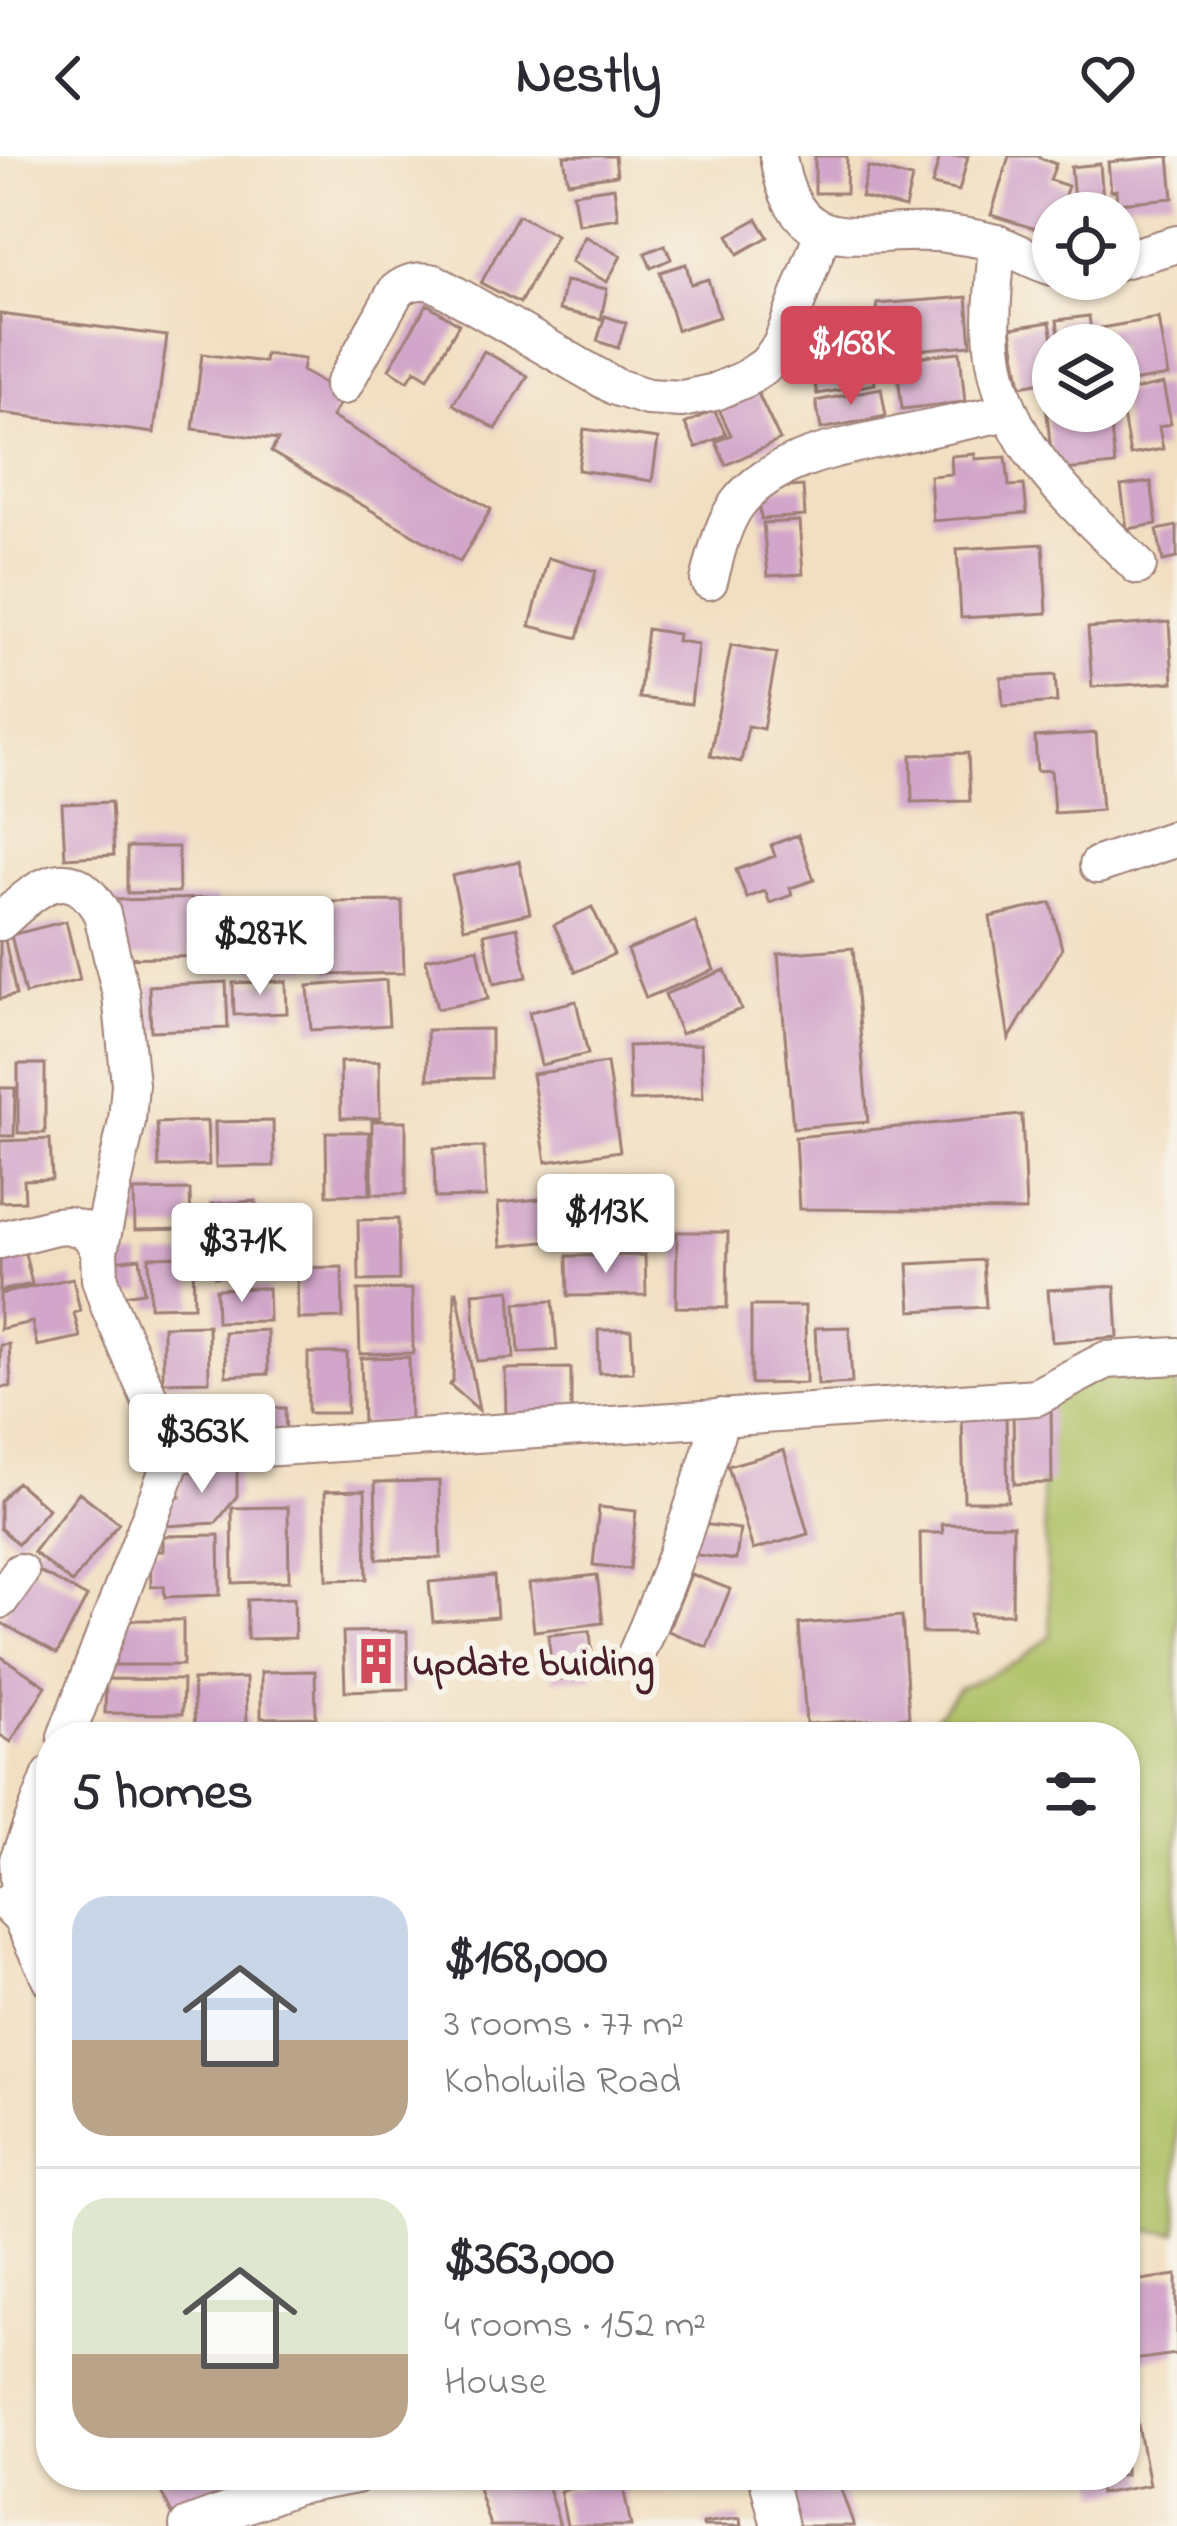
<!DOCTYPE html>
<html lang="en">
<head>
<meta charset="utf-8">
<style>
	body { margin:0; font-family:"Indie Flower",sans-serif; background:#f7f7f7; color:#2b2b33; height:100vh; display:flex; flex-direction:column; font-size:45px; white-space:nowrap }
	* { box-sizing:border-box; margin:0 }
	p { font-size:39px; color:#7c7c81 }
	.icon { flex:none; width:66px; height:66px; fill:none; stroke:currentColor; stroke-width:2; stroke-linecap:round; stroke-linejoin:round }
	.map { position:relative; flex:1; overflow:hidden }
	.sheet { position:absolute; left:36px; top:1566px; width:1104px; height:768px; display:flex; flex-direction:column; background:#fff; border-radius:48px; box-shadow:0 3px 9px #0004 }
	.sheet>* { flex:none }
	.controls { position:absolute; left:1032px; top:36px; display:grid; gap:24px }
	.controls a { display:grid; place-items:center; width:108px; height:108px; border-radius:50%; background:#fff; box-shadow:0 3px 9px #0004; font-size:60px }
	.price { position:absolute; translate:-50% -102px; padding:0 27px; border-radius:12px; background:#fff; color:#222; font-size:39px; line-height:78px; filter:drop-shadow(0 3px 6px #0008) }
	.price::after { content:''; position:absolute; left:50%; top:72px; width:36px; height:27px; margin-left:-18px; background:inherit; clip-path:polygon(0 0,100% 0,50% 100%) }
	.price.selected { background:#d1495b; color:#fff }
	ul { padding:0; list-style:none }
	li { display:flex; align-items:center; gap:36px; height:300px; padding:0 36px }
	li+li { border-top:3px solid #e1e1e2 }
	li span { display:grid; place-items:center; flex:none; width:336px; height:240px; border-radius:36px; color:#555 }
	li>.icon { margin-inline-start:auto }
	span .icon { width:144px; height:144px; fill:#fffc; stroke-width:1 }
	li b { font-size:51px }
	h2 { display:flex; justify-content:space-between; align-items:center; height:144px; padding:0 36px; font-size:51px }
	header { display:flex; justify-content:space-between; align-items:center; height:156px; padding:0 36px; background:#fff; font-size:54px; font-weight:700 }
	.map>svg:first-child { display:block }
</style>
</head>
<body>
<header><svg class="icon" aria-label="back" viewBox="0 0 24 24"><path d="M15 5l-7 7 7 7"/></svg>Nestly<svg class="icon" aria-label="heart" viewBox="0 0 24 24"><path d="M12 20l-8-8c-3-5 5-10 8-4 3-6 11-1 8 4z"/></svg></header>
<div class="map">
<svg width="1177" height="2370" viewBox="0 0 1177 2370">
	<rect width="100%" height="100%" fill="#f7f3e8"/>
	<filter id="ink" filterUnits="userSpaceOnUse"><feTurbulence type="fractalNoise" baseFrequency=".00833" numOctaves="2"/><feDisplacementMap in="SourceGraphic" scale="24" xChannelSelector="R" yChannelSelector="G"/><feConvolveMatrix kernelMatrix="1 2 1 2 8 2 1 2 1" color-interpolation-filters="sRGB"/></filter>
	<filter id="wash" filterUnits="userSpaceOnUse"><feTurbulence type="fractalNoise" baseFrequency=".004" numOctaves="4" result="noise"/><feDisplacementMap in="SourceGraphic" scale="48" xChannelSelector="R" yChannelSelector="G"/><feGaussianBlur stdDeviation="2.7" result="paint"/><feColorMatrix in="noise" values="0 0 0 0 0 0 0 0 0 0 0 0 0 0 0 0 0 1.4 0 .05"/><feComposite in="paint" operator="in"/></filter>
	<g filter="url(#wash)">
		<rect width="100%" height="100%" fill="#f2dfc1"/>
		<path fill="#adc064" stroke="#7c7048" stroke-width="3" d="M1177,1200V2077L1125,2073V1581H901L935,1561L959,1533L1020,1504L1051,1479L1036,1241Z"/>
		<g id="blocks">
			<path fill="#d2a5ca" d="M564,0H615L617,19L568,26Z
				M815,0H847L846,37H815Z
				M940,0H968L959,35L932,29Z
				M1009,0H1039V2L1056,8L1050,24L1068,30L1059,57H1053L1052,78L991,59Z
				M1169,0L1173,42L1117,47L1116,34L1111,35L1108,6Z
				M1100,8L1104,57H1075L1071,11Z
				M868,11L912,22L905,52L861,41Z
				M614,31L618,62L578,68L573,37Z
				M518,59L556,79L520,147L481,127Z
				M757,63L768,81L738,98L728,79Z
				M585,80L621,100L607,126L571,106Z
				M665,89L671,103L651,112L645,97Z
				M686,108L691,128L708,123L719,161L677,174L660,116Z
				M565,125L607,133L601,163L559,154Z
				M967,141L971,189L881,197L877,148Z
				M427,148L459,168L428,222L415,214L408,225L389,213Z
				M0,158L167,180L154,277L0,257Z
				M605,160L626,167L618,192L597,185Z
				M1089,160L1093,189H1060L1057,164Z
				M1158,162L1168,220L1119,228V189H1104L1101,172Z
				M1050,166L1054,189L1053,224L1021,230L1011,172Z
				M868,193L875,228L817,238L810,204Z
				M484,195L528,220L496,273L453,248Z
				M960,196L965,246L902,253L896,203Z
				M202,198L264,206L265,198L304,203L302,215L344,239L332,261L491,353L460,406L271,296L278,284L193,273Z
				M1163,228L1171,268L1159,271L1163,293L1130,299L1119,237Z
				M754,229L780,284L726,309L716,286L731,279L716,247Z
				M881,232L886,260L821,273L816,245Z
				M1053,238V255H1109L1115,309L1053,315L1045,239Z
				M714,254L726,278L696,292L685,268Z
				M584,273L658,283L652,325L578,314Z
				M975,298V303L1006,301L1009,330L1024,329L1027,357L933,365L930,320L952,318L951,300Z
				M1151,326L1157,368L1127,373L1121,330Z
				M803,330L805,360L761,363L758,333Z
				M799,365L803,418L768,420L763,367Z
				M1177,370V402L1163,405L1157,374Z
				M1043,388L1047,457L961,462L957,393Z
				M548,402L596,415L578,482L530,470Z
				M1169,466L1173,526L1092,531L1088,472Z
				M647,473L678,478L677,485L698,488L691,548L639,542Z
				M731,489L777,497L763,573L748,570L741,606L710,600Z
				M1055,519L1057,546L1003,550L1001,522Z
				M1096,577L1102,654L1054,657L1051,614L1037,615L1035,581Z
				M968,597L970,645L912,646L911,599Z
				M111,646L114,699L65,702L62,648Z
				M798,679L814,724L790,732L792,739L770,747L765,735L747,742L736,714L775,700L771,689Z
				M127,691H178L179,736L127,737Z
				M519,705L530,757L464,772L452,720Z
				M216,742L217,800L114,802L113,744Z
				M402,745L404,817L327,819L325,746Z
				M310,746L311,812L229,815L228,785L263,783L261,749Z
				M1051,747L1062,793L1009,883L990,761Z
				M592,751L614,798L576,816L554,769Z
				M66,765L80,824L25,838L11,779Z
				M695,766L714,814L646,842L627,794Z
				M517,771L527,821L494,828L484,778Z
				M5,784L16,839L0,843V785Z
				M478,792L488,843L437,853L426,803Z
				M853,792L868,966L793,972L778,798Z
				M725,814L741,853L681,878L665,838Z
				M386,824L389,869L311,874L308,830Z
				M286,825L287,857L234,859L233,827Z
				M226,826L228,872L151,875L149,830Z
				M576,845L588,898L541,909L529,856Z
				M491,873V922L428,923L427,874Z
				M701,888L703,942L630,945L628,890Z
				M379,905L380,962H341L340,906Z
				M607,907L620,995L546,1006L532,918Z
				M18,908H45V977H18Z
				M0,932H15L14,980H0Z
				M1022,959L1026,1055L799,1053L795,981Z
				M207,965L209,1009L159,1011L157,967Z
				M273,965L274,1010L216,1011L215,966Z
				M372,965H406V1038H372Z
				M326,976H369L370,1038L327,1039Z
				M50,983L52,1023L24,1024L25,1045L0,1046V985Z
				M484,991L486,1041L435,1042L434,992Z
				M190,1034L191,1073L135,1074L134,1035Z
				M562,1041L565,1084L501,1090L498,1047Z
				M256,1045L260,1118L215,1121L211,1048Z
				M398,1063L399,1124L359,1125L358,1064Z
				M677,1076H728L727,1152L676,1151Z
				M23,1088L32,1128L0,1135V1093Z
				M645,1099L646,1139L568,1140L567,1100Z
				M193,1100L194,1150L150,1151L149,1101Z
				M140,1102L144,1136L115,1140L111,1105Z
				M983,1104L986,1151L911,1155L908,1108Z
				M342,1111L343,1162L298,1163L297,1112Z
				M73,1122L80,1155L74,1157L80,1181L37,1190L32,1166L0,1173V1138Z
				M1115,1130L1118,1181L1052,1186L1048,1134Z
				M268,1132L269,1165L217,1166L216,1133Z
				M412,1133L413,1197L360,1198L358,1134Z
				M510,1134L514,1202L477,1205L473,1137Z
				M455,1135H457L479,1254L450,1229L453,1224Z
				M553,1145L557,1194L519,1197L516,1147Z
				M751,1150H805L806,1227L751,1228Z
				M208,1169L209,1225L163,1226V1170Z
				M849,1171L852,1227L818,1229L815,1172Z
				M267,1174L268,1218L226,1220L224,1176Z
				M598,1174H631L633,1216L599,1217Z
				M9,1188L11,1231H0V1189Z
				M308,1197H347V1257H308Z
				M409,1201L410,1267L363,1268L361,1202Z
				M571,1212V1258L506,1260L505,1213Z
				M1013,1250H1051L1052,1327L1014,1328Z
				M234,1252H285L286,1284L234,1285Z
				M962,1259H1006L1008,1345H964Z
				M784,1294L808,1378L753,1394L728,1310Z
				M237,1312V1340L216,1367L165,1370V1341H180L179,1313Z
				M439,1325L441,1402L377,1403L375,1326Z
				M17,1326L48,1353L18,1388L0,1372V1345Z
				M365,1334L367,1423L327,1424L325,1335Z
				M79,1336L119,1367L72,1427L33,1396Z
				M288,1351L289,1425L233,1427L232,1352Z
				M599,1351L636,1355L630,1413L593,1409Z
				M694,1367L740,1373L736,1404L690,1398Z
				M942,1368L1013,1369L1012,1458H970L971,1477H922L920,1377H943Z
				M219,1379L220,1439L165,1441L164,1430L151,1431L150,1395H163V1380Z
				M29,1410L87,1441L57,1498L0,1466Z
				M691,1418L730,1433L707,1491L668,1475Z
				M597,1419L603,1467L534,1475L529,1427Z
				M494,1420L497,1461L433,1466L429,1426Z
				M294,1442L295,1482L247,1483V1444Z
				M902,1460L909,1561L806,1568L799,1468Z
				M116,1464H183V1509H115Z
				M407,1475L408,1533L345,1535L343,1476Z
				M590,1475L594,1521L553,1524L548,1479Z
				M0,1500L46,1530L11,1586L0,1579Z
				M315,1515L316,1561L261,1562V1516Z
				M246,1522L247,1576L195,1577L193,1524Z
				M106,1523L183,1524L182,1558L105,1557Z
				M113,1574L165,1575V1581H113Z
				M1177,2119V2198L1125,2205V2126Z
				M1137,2263L1149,2329L1100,2338L1097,2319H1125V2265Z
				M174,2319H232L238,2330L174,2362L157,2328Z
				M506,2319H544L560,2370H490L477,2329Z
				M786,2319H836L854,2370H792L775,2323Z
				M621,2322L631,2370H567L560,2335Z
				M740,2362L741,2370H703V2367Z"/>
		</g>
	</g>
	<g filter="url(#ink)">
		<use href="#blocks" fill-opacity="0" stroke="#9e7f76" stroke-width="3"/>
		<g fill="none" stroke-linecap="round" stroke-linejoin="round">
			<defs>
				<path id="minor" d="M778,0C796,112 864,69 946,78C963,80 985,83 1001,89C1019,96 1035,106 1053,111
					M997,87C995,120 990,157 993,190C1003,291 1072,343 1138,410
					M1119,105L1177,88
					M343,230L396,135C408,125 420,123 435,127L616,231L647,241L682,243L715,236L745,223L766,209L781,189L823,76
					M709,425C716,399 722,368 738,347C774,301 846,290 899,279C936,271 972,264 1009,256
					M1098,709L1177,682
					M0,766C34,735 69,698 102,758L121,839L130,928L127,965L99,1095L100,1123L109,1150L174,1298L66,1581
					M0,1084L55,1070L67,1069L89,1076L99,1095
					M174,1298L1036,1241L1106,1204L1177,1200
					M0,1444L20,1416
					M634,1503C669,1424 697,1344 721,1261
					M7,1748L21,1762L51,1824
					M21,1762L18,1704L51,1619
					M291,2319L296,2330L356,2319
					M767,2319L780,2370
					M188,2370L296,2330"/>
			</defs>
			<use href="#minor" stroke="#9e7f76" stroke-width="40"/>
			<use href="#minor" stroke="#fff" stroke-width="36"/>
		</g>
	</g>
	<defs>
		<symbol id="building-bare" viewBox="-9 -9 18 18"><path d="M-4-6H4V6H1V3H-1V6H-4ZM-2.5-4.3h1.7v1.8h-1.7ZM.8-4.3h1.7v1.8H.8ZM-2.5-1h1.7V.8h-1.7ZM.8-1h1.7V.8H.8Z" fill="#d1495b" stroke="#f7f3e8" stroke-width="2.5" paint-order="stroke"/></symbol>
	</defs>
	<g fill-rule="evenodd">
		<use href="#building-bare" x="343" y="1472" width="66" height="66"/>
	</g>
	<g text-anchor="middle" stroke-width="12" stroke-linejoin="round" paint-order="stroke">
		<g font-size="39" font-weight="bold" fill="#4a1f2b" stroke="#f7f3e8" text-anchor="start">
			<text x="412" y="1519">update buiding</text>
		</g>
	</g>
</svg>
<div class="controls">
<a><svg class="icon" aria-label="locate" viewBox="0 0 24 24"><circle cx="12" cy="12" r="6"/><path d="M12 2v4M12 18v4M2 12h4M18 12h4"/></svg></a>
<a><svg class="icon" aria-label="layers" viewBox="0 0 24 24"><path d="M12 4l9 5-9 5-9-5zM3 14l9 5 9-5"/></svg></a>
</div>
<b class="price selected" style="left:851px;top:252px">$168K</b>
<b class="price" style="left:260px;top:842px">$287K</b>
<b class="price" style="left:606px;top:1120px">$113K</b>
<b class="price" style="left:242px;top:1149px">$371K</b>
<b class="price" style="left:202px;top:1340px">$363K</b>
<section class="sheet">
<h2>5 homes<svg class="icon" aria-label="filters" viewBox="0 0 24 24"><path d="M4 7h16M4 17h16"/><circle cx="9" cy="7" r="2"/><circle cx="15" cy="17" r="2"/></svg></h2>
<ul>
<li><span style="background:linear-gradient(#c9d6e8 60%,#b9a48a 0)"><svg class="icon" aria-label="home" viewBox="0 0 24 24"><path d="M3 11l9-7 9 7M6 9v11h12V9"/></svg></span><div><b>$168,000</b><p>3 rooms · 77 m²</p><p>Koholwila Road</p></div></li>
<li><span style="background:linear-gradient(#dfe7d0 65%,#b9a48a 0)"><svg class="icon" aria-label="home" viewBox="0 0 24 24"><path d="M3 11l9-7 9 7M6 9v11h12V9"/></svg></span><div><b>$363,000</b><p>4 rooms · 152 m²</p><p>House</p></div></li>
</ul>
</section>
</div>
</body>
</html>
